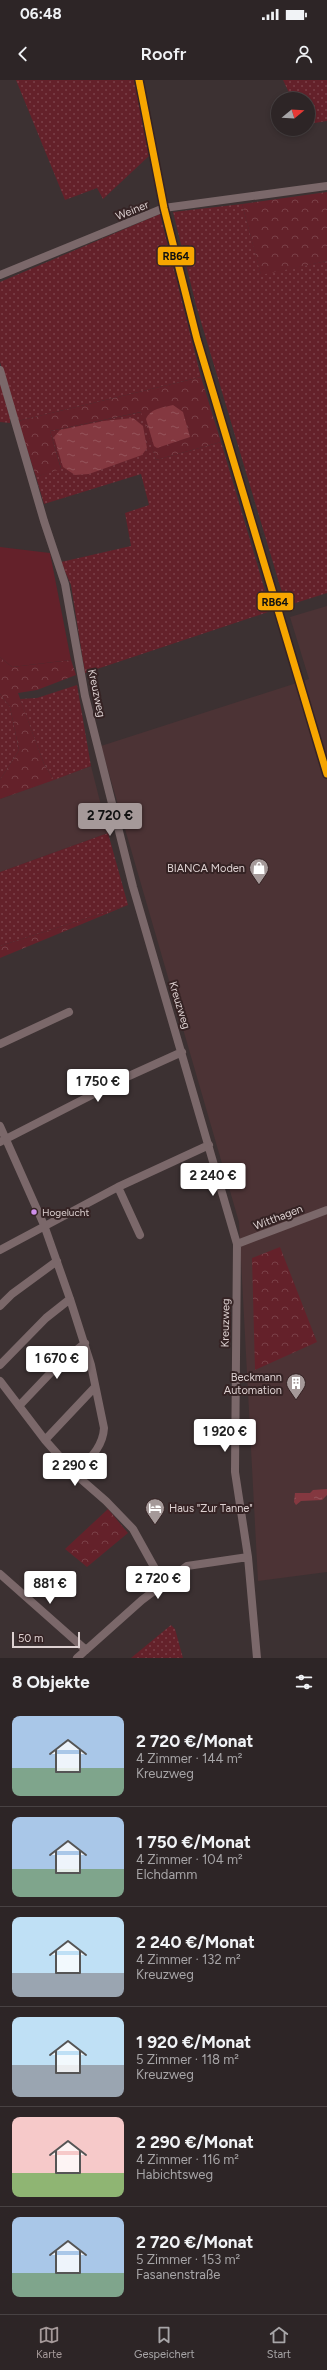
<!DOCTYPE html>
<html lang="de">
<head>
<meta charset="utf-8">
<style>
	body { margin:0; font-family:Figtree,sans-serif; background:#393132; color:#f1f3f6; height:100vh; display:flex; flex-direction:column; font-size:15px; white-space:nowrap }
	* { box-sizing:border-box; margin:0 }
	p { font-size:13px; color:#a7a5a7 }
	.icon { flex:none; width:22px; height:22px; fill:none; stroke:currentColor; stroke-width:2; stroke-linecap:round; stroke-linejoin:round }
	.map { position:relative; height:1578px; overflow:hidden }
	.panel { display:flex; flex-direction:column; background:#2d2526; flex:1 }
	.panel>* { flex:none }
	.needle { width:26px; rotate:72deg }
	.tools { position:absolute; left:271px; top:12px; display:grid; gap:8px }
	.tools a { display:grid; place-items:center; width:44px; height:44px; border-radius:50%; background:#2d2526; box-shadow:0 2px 6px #0003,0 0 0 1px #484243; font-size:20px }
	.scale { position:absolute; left:12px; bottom:10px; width:68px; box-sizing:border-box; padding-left:4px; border:2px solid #ddd1d1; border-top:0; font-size:11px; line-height:14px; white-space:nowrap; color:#ddd1d1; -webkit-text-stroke:3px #352324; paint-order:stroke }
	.price { position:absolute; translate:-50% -34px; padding:0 9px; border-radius:4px; background:#fff; color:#222; font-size:13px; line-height:26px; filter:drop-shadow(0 1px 2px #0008) }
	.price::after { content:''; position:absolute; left:50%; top:24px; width:12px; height:9px; margin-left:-6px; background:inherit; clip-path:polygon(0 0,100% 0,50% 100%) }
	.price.on { background:#a59999; color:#111 }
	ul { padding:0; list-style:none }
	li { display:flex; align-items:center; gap:12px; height:100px; padding:0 12px }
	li+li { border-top:1px solid #484243 }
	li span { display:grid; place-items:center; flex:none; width:112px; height:80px; border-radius:8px; color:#555 }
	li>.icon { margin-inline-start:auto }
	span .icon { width:48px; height:48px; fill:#fffc; stroke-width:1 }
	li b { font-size:17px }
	h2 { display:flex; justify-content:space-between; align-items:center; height:48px; padding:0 12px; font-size:17px }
	.status { display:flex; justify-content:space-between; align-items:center; height:28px; padding:0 20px; background:#2d2526; direction:ltr }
	.status svg { height:11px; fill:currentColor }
	header { display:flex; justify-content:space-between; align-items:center; height:52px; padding:0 12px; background:#2d2526; font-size:18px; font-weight:600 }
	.dock { display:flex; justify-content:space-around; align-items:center; height:56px; border-top:1px solid #484243; background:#2d2526; font-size:11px; color:#a7a5a7 }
	.dock a { display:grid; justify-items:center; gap:2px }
	.dock .on { color:#a59999 }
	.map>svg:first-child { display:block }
</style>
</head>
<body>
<div class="status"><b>06:48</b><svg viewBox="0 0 49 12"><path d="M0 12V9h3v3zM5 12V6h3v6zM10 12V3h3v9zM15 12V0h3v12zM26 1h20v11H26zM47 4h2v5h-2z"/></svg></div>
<header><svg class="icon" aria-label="back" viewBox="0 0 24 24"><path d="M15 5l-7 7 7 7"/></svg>Roofr<svg class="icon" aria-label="person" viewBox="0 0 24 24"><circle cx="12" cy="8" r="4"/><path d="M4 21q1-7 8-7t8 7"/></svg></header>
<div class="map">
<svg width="327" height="1578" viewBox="0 0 327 1578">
	<defs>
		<pattern id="grass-dots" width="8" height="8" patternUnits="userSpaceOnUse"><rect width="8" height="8" fill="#64212a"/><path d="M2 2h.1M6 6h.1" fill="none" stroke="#7a4048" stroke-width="1.8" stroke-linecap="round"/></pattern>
		<pattern id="forest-crowns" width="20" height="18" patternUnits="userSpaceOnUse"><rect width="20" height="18" fill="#64212a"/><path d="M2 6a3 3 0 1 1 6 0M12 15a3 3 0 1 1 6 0" fill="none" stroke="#7a4048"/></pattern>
		<pattern id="water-ripples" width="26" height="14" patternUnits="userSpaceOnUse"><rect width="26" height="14" fill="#843840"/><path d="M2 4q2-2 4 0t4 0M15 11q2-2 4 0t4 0" fill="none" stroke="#95545b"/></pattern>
	</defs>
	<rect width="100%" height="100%" fill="#3c3132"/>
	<path fill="#4c3335" d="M327,526V1492L258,1501L239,1142L101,666L309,599L290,537Z
		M91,686L108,753L0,792V719Z"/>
	<path fill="url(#grass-dots)" d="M16,0H135L149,76L103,119L97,108L65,120Z
		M283,0H327V41L308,44V19H292Z
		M242,124L261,194L327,181V513L286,526L196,225L173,132Z
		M160,134L201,297L18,341L0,282V202Z
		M0,303L10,338V343L0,342Z
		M142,332L156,380L221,362L271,531L85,593L71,505L61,482L131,466L125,433L149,425L141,394L44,424L36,397L61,388L50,351Z
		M77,605L91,686L54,700L44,684L20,619L37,618Z
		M0,614L10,627L19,670L0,700Z
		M108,753L128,825L0,866V792Z
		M171,1545L175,1549L183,1578H131Z"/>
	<path fill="url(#forest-crowns)" d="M327,112V181L261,195L242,124Z
		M201,297L221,362L156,380L141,332L50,351L61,389L36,397L18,341Z
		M0,577L12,587L71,580L76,595L37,610L18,613L44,684L54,700L0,719V700L19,670L10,627L0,614Z
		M128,825L0,878V866Z
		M280,1167L317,1262L255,1290L252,1178Z
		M108,1429L128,1453L87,1487L65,1469Z"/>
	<path fill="#64212a" d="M0,467L50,473L71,580L12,587L0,577Z"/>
	<path fill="url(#water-ripples)" d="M173,325L183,332L190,357L157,368L154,366L146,339C151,328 162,328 173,325Z
		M133,338L143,346L147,368L142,375L89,394L75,395L63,387L54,357L60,350L104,341Z
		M327,1409V1415L322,1420L301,1421L296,1425L294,1422L295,1413H310L313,1410Z"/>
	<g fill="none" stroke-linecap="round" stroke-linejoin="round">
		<path stroke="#7b686a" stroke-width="8" d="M0,195L164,128L327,106
			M0,290L44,441L65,504L85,616L133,807L237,1164L235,1392L248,1477L257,1578
			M0,964L69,932
			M0,1046L44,1145L70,1219L91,1285L104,1348C103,1368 88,1380 75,1394
			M0,1062L129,996L182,972
			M118,1107L140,1155
			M237,1164L327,1130
			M0,1170L118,1107L209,1065
			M0,1226L12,1214L57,1181
			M0,1285L46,1238L70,1219
			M0,1301L45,1360L75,1394L106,1421L133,1449L163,1503
			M19,1326L59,1284L85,1263
			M45,1360L95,1307
			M0,1494L86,1570
			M77,1578L142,1520L187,1486L248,1477"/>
		<defs>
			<path id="rail-1" d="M139,0L164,128L197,259L327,694"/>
		</defs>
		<use href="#rail-1" stroke="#352324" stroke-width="10"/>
		<use href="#rail-1" stroke="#f7a600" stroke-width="7"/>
	</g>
	<defs>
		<symbol id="shop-pin" viewBox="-11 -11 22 30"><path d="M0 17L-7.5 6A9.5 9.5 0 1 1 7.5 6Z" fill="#a59999" stroke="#352324"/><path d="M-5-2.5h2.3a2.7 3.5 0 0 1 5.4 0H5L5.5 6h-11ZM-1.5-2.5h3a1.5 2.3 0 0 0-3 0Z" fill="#fff"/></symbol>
		<symbol id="building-pin" viewBox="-11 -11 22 30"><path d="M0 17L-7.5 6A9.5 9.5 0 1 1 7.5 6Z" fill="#a59999" stroke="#352324"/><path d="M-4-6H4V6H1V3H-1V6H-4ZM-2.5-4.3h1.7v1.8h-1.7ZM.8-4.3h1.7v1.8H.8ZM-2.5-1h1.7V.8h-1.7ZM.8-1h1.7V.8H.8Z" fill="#fff"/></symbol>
		<symbol id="hotel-pin" viewBox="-11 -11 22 30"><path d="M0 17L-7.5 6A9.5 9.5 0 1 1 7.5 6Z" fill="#a59999" stroke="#352324"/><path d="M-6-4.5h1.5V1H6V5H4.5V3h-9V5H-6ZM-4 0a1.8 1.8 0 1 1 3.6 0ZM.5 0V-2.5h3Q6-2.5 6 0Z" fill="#fff"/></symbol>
	</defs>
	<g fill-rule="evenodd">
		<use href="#shop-pin" x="248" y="777" width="22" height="30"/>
		<use href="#building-pin" x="285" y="1292" width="22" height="30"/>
		<use href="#hotel-pin" x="144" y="1417" width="22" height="30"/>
	</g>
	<circle fill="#ce8fe9" stroke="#352324" stroke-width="1.5" cx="34" cy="1132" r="3.5"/>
	<g text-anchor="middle" stroke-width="4" stroke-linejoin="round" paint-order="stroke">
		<g font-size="10" fill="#ddd1d1" stroke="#352324" text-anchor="start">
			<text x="42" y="1136">Hogelucht</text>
		</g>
		<g font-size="11" fill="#ddd1d1" stroke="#352324">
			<text transform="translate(132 130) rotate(-22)" y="4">Weiner</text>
			<text transform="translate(97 613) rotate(78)" y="4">Kreuzweg</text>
			<text transform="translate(180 925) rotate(73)" y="4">Kreuzweg</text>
			<text transform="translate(278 1137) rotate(-21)" y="4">Witthagen</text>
			<text transform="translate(225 1243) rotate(-89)" y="4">Kreuzweg</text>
		</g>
		<g font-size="11" fill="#ddd1d1" stroke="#352324" text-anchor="end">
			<text x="245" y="792">BIANCA Moden</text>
			<text x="282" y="1301">Beckmann<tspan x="282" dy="13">Automation</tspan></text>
			<text x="169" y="1432" text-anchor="start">Haus "Zur Tanne"</text>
		</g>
	</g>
	<g stroke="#352324" stroke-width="1.5">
		<rect x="157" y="166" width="38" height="20" rx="4" fill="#f7a600"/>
		<rect x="257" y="512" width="37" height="19" rx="4" fill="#f7a600"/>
	</g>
	<g font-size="11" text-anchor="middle" font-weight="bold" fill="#111">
		<text x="176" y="180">RB64</text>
		<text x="275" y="526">RB64</text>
	</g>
</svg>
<div class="tools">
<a><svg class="needle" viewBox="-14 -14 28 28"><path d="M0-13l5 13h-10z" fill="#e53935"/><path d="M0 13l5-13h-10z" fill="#a7a5a7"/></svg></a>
</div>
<div class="scale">50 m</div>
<b class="price on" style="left:110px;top:757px">2 720 €</b>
<b class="price" style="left:98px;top:1023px">1 750 €</b>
<b class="price" style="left:213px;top:1117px">2 240 €</b>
<b class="price" style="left:57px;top:1300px">1 670 €</b>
<b class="price" style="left:225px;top:1373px">1 920 €</b>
<b class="price" style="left:75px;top:1407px">2 290 €</b>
<b class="price" style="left:158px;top:1520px">2 720 €</b>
<b class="price" style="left:50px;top:1525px">881 €</b>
</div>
<section class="panel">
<h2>8 Objekte<svg class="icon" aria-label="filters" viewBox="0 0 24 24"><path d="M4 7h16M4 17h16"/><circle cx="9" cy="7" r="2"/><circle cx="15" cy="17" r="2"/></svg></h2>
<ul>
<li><span style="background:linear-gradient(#a9c7e8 65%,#7fa58c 0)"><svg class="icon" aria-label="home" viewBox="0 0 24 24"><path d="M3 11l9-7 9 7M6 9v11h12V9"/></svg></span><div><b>2 720 €/Monat</b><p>4 Zimmer · 144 m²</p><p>Kreuzweg</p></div></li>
<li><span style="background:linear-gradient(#a9c7e8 65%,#7fa58c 0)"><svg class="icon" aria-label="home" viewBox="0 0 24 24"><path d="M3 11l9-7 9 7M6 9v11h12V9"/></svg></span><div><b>1 750 €/Monat</b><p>4 Zimmer · 104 m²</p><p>Elchdamm</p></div></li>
<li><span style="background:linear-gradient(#bfe0f5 70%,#9aa5b1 0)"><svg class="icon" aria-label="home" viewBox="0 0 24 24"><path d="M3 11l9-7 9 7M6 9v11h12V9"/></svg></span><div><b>2 240 €/Monat</b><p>4 Zimmer · 132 m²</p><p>Kreuzweg</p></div></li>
<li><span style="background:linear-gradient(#bfe0f5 60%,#9aa5b1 0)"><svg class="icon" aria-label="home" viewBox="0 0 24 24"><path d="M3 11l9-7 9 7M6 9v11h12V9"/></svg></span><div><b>1 920 €/Monat</b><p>5 Zimmer · 118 m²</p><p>Kreuzweg</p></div></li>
<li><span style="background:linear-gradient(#f6c9c9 70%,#8fb573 0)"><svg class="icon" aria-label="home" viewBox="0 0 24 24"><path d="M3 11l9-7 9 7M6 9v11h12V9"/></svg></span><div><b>2 290 €/Monat</b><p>4 Zimmer · 116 m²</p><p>Habichtsweg</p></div></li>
<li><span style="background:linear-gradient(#a9c7e8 70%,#7fa58c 0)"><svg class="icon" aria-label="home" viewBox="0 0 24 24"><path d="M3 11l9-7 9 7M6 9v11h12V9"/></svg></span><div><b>2 720 €/Monat</b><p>5 Zimmer · 153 m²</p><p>Fasanenstraße</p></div></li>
</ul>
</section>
<nav class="dock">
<a class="on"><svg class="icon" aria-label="map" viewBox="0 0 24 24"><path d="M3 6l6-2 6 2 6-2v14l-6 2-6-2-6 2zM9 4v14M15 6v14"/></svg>Karte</a>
<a><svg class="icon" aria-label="saved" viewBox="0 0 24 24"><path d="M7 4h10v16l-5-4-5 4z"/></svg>Gespeichert</a>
<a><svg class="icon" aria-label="home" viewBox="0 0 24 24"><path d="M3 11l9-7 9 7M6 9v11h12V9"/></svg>Start</a>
</nav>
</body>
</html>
